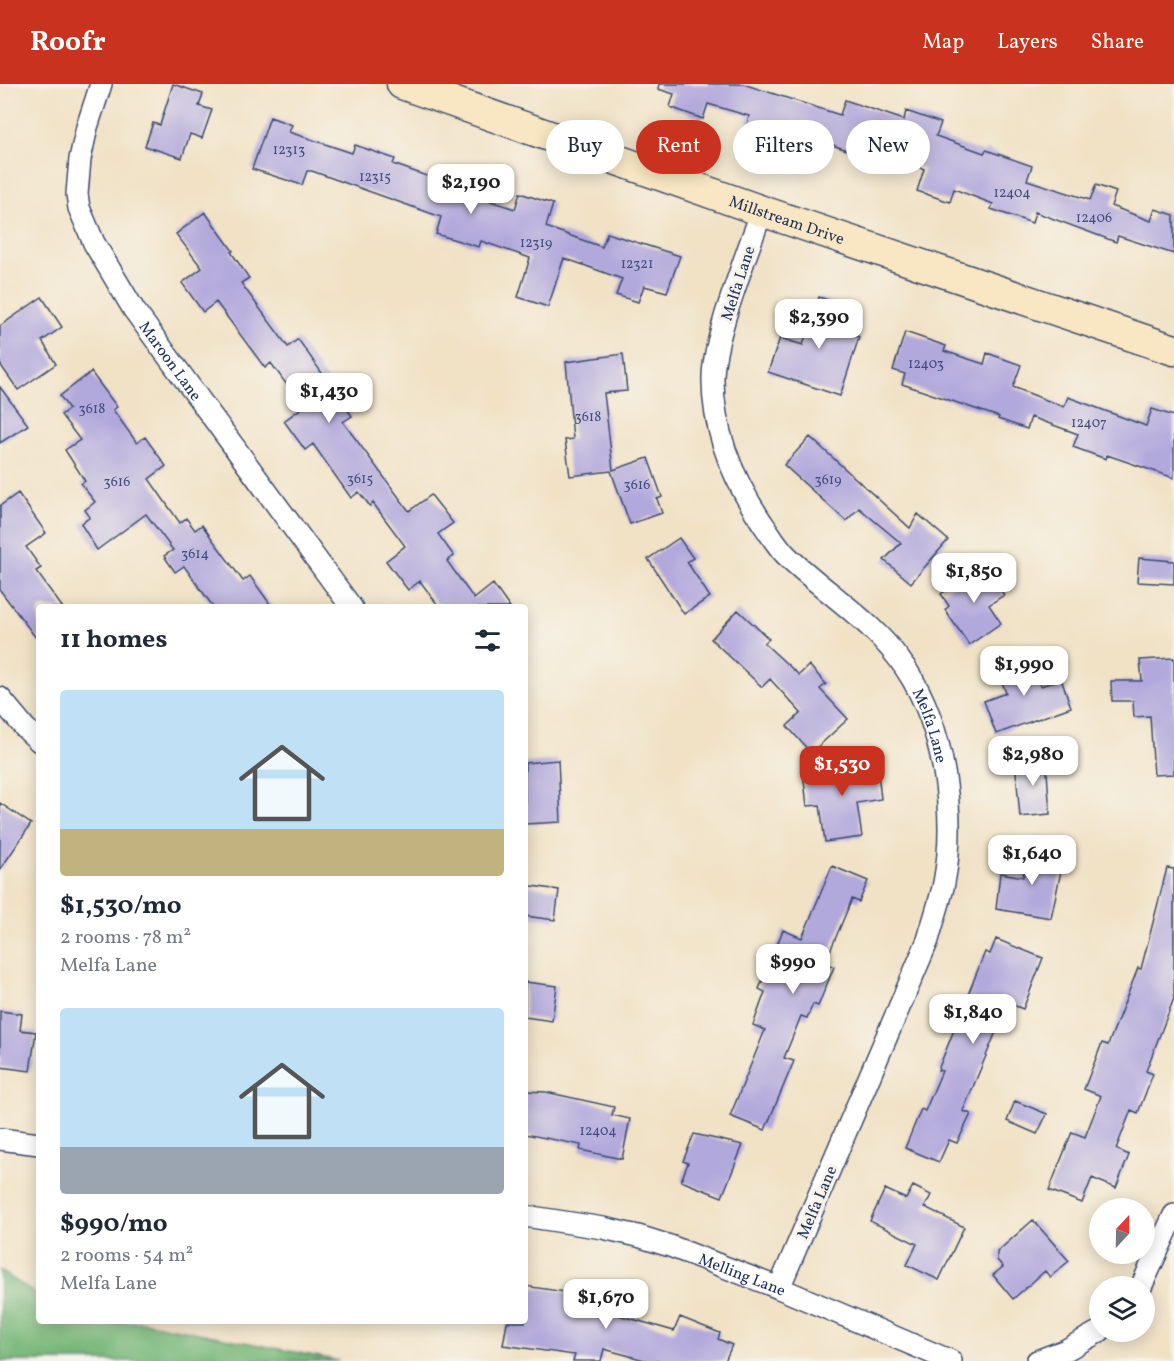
<!DOCTYPE html>
<html lang="en">
<head>
<meta charset="utf-8">
<style>
	body { margin:0; font-family:Vollkorn,serif; background:#f2f2f3; color:#1f2937; height:100vh; display:flex; flex-direction:column; font-size:22px; white-space:nowrap }
	* { box-sizing:border-box; margin:0 }
	p { font-size:20px; color:#747a83 }
	.icon { flex:none; width:33px; height:33px; fill:none; stroke:currentColor; stroke-width:2; stroke-linecap:round; stroke-linejoin:round }
	.map { position:relative; flex:1; overflow:hidden }
	.side { position:absolute; left:36px; top:520px; width:492px; height:720px; display:flex; flex-direction:column; background:#fff; border-radius:6px; box-shadow:0 3px 15px #0003 }
	.side>* { flex:none }
	.guide { position:absolute; left:546px; top:36px; width:537px; height:54px; display:flex; gap:12px }
	.needle { width:39px; rotate:22deg }
	.tools { position:absolute; left:1089px; top:1114px; display:grid; gap:12px }
	.tools a { display:grid; place-items:center; width:66px; height:66px; border-radius:50%; background:#fff; box-shadow:0 3px 15px #0003; font-size:30px }
	.price { position:absolute; translate:-50% -51px; padding:0 14px; border-radius:12px; background:#fff; color:#222; font-size:20px; line-height:39px; filter:drop-shadow(0 2px 3px #0008) }
	.price::after { content:''; position:absolute; left:50%; top:36px; width:18px; height:14px; margin-left:-9px; background:inherit; clip-path:polygon(0 0,100% 0,50% 100%) }
	.price.selected { background:#c8321e; color:#fff }
	ul { padding:0; list-style:none }
	li { display:grid; align-content:center; gap:12px; height:318px; padding:0 24px }
	li span { display:grid; place-items:center; height:186px; border-radius:6px; color:#555 }
	li>.icon { margin-inline-start:auto }
	span .icon { width:108px; height:108px; fill:#fffc; stroke-width:1 }
	li b { font-size:26px }
	h2 { display:flex; justify-content:space-between; align-items:center; height:72px; padding:0 24px; font-size:26px }
	.tag { padding:0 21px; border-radius:27px; background:#fff; box-shadow:0 3px 15px #0003; font-size:21px; line-height:54px }
	.tag.selected { background:#c8321e; color:#fff }
	header { display:flex; align-items:center; gap:36px; box-sizing:border-box; height:84px; padding:0 30px; background:#c8321e; color:#fff }
	header strong { font-size:28px }
	nav { display:flex; gap:33px; margin-inline-start:auto; font-size:21px }
	.map>svg:first-child { display:block }
</style>
</head>
<body>
<header>
<strong>Roofr</strong>
<nav><a>Map</a><a>Layers</a><a>Share</a></nav>
</header>
<div class="map">
<svg width="1174" height="1277" viewBox="0 0 1174 1277">
	<rect width="100%" height="100%" fill="#f7f3e8"/>
	<filter id="ink" filterUnits="userSpaceOnUse"><feTurbulence type="fractalNoise" baseFrequency=".0167" numOctaves="2"/><feDisplacementMap in="SourceGraphic" scale="12" xChannelSelector="R" yChannelSelector="G"/><feConvolveMatrix kernelMatrix="1 2 1 2 8 2 1 2 1" color-interpolation-filters="sRGB"/></filter>
	<filter id="wash" filterUnits="userSpaceOnUse"><feTurbulence type="fractalNoise" baseFrequency=".008" numOctaves="4" result="noise"/><feDisplacementMap in="SourceGraphic" scale="24" xChannelSelector="R" yChannelSelector="G"/><feGaussianBlur stdDeviation="1.35" result="paint"/><feColorMatrix in="noise" values="0 0 0 0 0 0 0 0 0 0 0 0 0 0 0 0 0 1.4 0 .05"/><feComposite in="paint" operator="in"/></filter>
	<g filter="url(#wash)">
		<rect width="100%" height="100%" fill="#f1e2c6"/>
		<path fill="#78b879" stroke="#4a746c" stroke-width="1.5" d="M0,1186L39,1213V1238H144L339,1277H0Z"/>
		<g id="blocks">
			<path fill="#b1a8dc" d="M173,0L203,10L199,22L212,26L202,54L190,50L182,74L145,62L153,39L160,41Z
				M659,0H743L840,31L845,16L904,36L906,27L941,39L936,52L984,69L986,66L1032,82L1027,96L1090,116L1096,101L1116,108L1111,122L1151,137L1155,125L1174,131V170L1118,152L1116,158L1035,128L1032,139L991,125L993,120L954,105L950,118L917,107L924,85L873,66L870,74L789,46L787,54L747,41L749,32L708,20L703,35L670,23L674,10L658,5Z
				M270,33L292,41L289,48L352,69L355,61L395,75L393,80L452,101L451,104L515,125L520,109L553,120L546,143L602,163L607,149L680,172L667,208L644,202L638,218L616,211L622,195L564,174L548,223L518,213L530,174L481,157L479,163L436,150L441,133L312,87H307L302,101L252,85Z
				M205,128L233,167L231,168L249,194L241,199L288,263L298,255L352,332L343,338L409,427L431,411L453,439L438,450L454,472L447,477L474,515L493,500L510,524H440L420,497L408,506L386,477L405,462L373,419L370,422L359,408L351,414L313,360L305,366L284,337L303,323L271,279L265,284L216,218L203,228L182,199L202,184L176,150Z
				M42,213L62,243L42,257L56,280L18,306L0,280V242Z
				M819,213L853,224L845,248L859,253L840,312L768,288L780,254L803,261Z
				M905,248L946,262L944,267L984,280L987,269L1021,281L1013,303L1064,323L1068,313L1146,342L1152,325L1174,332V394L1107,371L1106,375L1073,363L1078,350L1031,333L1027,345L998,335L999,333L902,300L905,290L893,286Z
				M623,270L627,307L604,309L613,386L648,374L662,413L657,415L662,429L630,440L611,387L570,392L565,356L573,355L566,278Z
				M91,288L117,323L113,326L137,359L145,353L166,382L149,395L180,439L186,434L195,446L202,441L243,497L250,492L273,524H214L184,482L175,488L164,472L173,466L146,430L97,466L81,440L90,433L85,426L95,418L81,400L85,397L65,366L80,356L61,331L69,325L60,312Z
				M0,303L28,341L0,359Z
				M810,353L910,444L918,430L948,456L911,499L884,476L901,459L859,424L846,437L784,381Z
				M18,409L46,449L26,463L41,484L36,487L63,524H39V558L0,506V422Z
				M679,454L693,474L687,478L710,513L684,530L648,475Z
				M1139,474L1174,477V500L1137,498Z
				M983,480L1004,511L989,521L1001,539L969,561L945,526L949,522L941,510Z
				M738,526L769,555L764,559L799,591L809,581L826,600L820,605L848,635L811,669L787,642L801,629L770,595L762,603L711,555Z
				M1030,572L1041,602L1061,595L1071,623L996,650L984,617L1006,609L997,584Z
				M1174,574V690L1154,691L1150,632L1134,633L1133,617H1112L1111,597H1142L1140,576Z
				M1046,674L1050,730L1020,733L1015,677Z
				M558,676L561,738L525,740V679Z
				M877,679L881,715L857,719L862,753L825,758L820,721L807,722L803,688Z
				M0,719L31,740L0,786Z
				M1028,767L1064,773L1051,834L996,825L1000,789L1023,793Z
				M832,782L868,797L859,818L852,815L825,879L834,883L818,922L813,920L807,934L801,932L784,974L794,977L765,1046L730,1032L765,946L753,941L765,908L759,905L783,846L802,854Z
				M1167,784L1174,785V914L1146,987L1153,990L1138,1029L1131,1026L1116,1065L1129,1071L1116,1104L1092,1094L1082,1119L1049,1106L1072,1048L1085,1053L1101,1012L1084,1005L1102,959L1108,961L1138,884L1141,885Z
				M525,801L559,806L555,836L525,832Z
				M996,855L1043,874L1023,925L1008,919L963,1027L971,1030L957,1059L949,1056L939,1078L905,1064L921,1025L925,1027L942,987L938,986L985,868L990,870Z
				M525,898L557,902L552,937L525,933Z
				M0,927L22,930L20,946L36,948L30,987L0,983Z
				M525,1007L546,1008L614,1023L612,1031L630,1035L622,1075L580,1066L581,1061L525,1050Z
				M1015,1017L1047,1030L1037,1050L1007,1037Z
				M694,1050L743,1061L722,1113L681,1097L688,1079L683,1077Z
				M913,1102L931,1111L925,1123L964,1143L939,1196L907,1181L917,1160L870,1137L885,1105L906,1115Z
				M1033,1136L1069,1177L1050,1193L1045,1187L1013,1215L993,1191L1003,1183L997,1176V1168Z
				M589,1199L624,1208L618,1231L674,1247L680,1233L720,1249L718,1255L732,1261L725,1277H648L604,1265L601,1277H573L575,1271L503,1261L507,1238H525V1202L586,1211Z"/>
		</g>
	</g>
	<g filter="url(#ink)">
		<use href="#blocks" fill-opacity="0" stroke="#3b4a6e" stroke-width="1.5"/>
		<g fill="none" stroke-linecap="round" stroke-linejoin="round">
			<defs>
				<g id="street">
					<path id="s1" d="M101,0L87,43L80,75L77,110L79,124L94,159L134,226L352,524"/>
					<path id="s2" d="M762,127C749,162 737,196 726,230C720,251 714,271 713,292C712,346 734,397 763,440C771,451 778,464 788,473C827,510 876,539 906,585C944,642 957,732 944,799C940,818 933,837 928,856L779,1204"/>
					<path d="M0,614L25,644L39,657"/>
					<path d="M0,1055L39,1060"/>
					<path id="s3" d="M525,1132L603,1144L638,1152L670,1162L779,1204L951,1277"/>
					<path d="M1141,1203L1174,1131"/>
					<path d="M1037,1277L1066,1266L1100,1247"/>
				</g>
				<g id="secondary">
					<path id="s4" d="M402,0L762,127L1174,266"/>
				</g>
			</defs>
			<use href="#street" stroke="#3b4a6e" stroke-width="24"/>
			<use href="#secondary" stroke="#3b4a6e" stroke-width="33"/>
			<use href="#street" stroke="#fff" stroke-width="21"/>
			<use href="#secondary" stroke="#f9e7c3" stroke-width="30"/>
		</g>
	</g>
	<g text-anchor="middle" stroke-width="6" stroke-linejoin="round" paint-order="stroke">
		<g font-size="14" fill="#404d7e">
			<text x="289" y="70">12313</text>
			<text x="375" y="97">12315</text>
			<text x="1012" y="113">12404</text>
			<text x="1094" y="138">12406</text>
			<text x="536" y="163">12319</text>
			<text x="637" y="184">12321</text>
			<text x="926" y="284">12403</text>
			<text x="92" y="329">3618</text>
			<text x="588" y="337">3618</text>
			<text x="1089" y="343">12407</text>
			<text x="360" y="399">3615</text>
			<text x="828" y="400">3619</text>
			<text x="117" y="402">3616</text>
			<text x="637" y="405">3616</text>
			<text x="195" y="474">3614</text>
			<text x="598" y="1051">12404</text>
		</g>
		<g font-size="16" fill="#1b2f5e" stroke="#f7f3e8">
			<text dy="6" stroke="none"><textPath href="#s4" startOffset="408">Millstream Drive</textPath></text>
			<text transform="translate(737 199) rotate(-72)" y="6">Melfa Lane</text>
			<text dy="6" stroke="none"><textPath href="#s1" startOffset="306">Maroon Lane</textPath></text>
			<text dy="6" stroke="none"><textPath href="#s2" startOffset="598">Melfa Lane</textPath></text>
			<text transform="translate(816 1118) rotate(-67)" y="6">Melfa Lane</text>
			<text dy="6" stroke="none"><textPath href="#s3" startOffset="226">Melling Lane</textPath></text>
		</g>
	</g>
</svg>
<div class="tools">
<a><svg class="needle" viewBox="-14 -14 28 28"><path d="M0-13l5 13h-10z" fill="#e53935"/><path d="M0 13l5-13h-10z" fill="#747a83"/></svg></a>
<a><svg class="icon" aria-label="layers" viewBox="0 0 24 24"><path d="M12 4l9 5-9 5-9-5zM3 14l9 5 9-5"/></svg></a>
</div>
<b class="price" style="left:471px;top:131px">$2,190</b>
<b class="price" style="left:819px;top:266px">$2,390</b>
<b class="price" style="left:329px;top:340px">$1,430</b>
<b class="price" style="left:974px;top:520px">$1,850</b>
<b class="price" style="left:1024px;top:613px">$1,990</b>
<b class="price" style="left:1033px;top:703px">$2,980</b>
<b class="price selected" style="left:842px;top:713px">$1,530</b>
<b class="price" style="left:1032px;top:802px">$1,640</b>
<b class="price" style="left:793px;top:911px">$990</b>
<b class="price" style="left:973px;top:961px">$1,840</b>
<b class="price" style="left:606px;top:1246px">$1,670</b>
<div class="guide">
<a class="tag">Buy</a>
<a class="tag selected">Rent</a>
<a class="tag">Filters</a>
<a class="tag">New</a>
</div>
<section class="side">
<h2>11 homes<svg class="icon" aria-label="filters" viewBox="0 0 24 24"><path d="M4 7h16M4 17h16"/><circle cx="9" cy="7" r="2"/><circle cx="15" cy="17" r="2"/></svg></h2>
<ul>
<li><span style="background:linear-gradient(#bfe0f5 75%,#c2b280 0)"><svg class="icon" aria-label="home" viewBox="0 0 24 24"><path d="M3 11l9-7 9 7M6 9v11h12V9"/></svg></span><div><b>$1,530/mo</b><p>2 rooms · 78 m²</p><p>Melfa Lane</p></div></li>
<li><span style="background:linear-gradient(#bfe0f5 75%,#9aa5b1 0)"><svg class="icon" aria-label="home" viewBox="0 0 24 24"><path d="M3 11l9-7 9 7M6 9v11h12V9"/></svg></span><div><b>$990/mo</b><p>2 rooms · 54 m²</p><p>Melfa Lane</p></div></li>
</ul>
</section>
</div>
</body>
</html>
